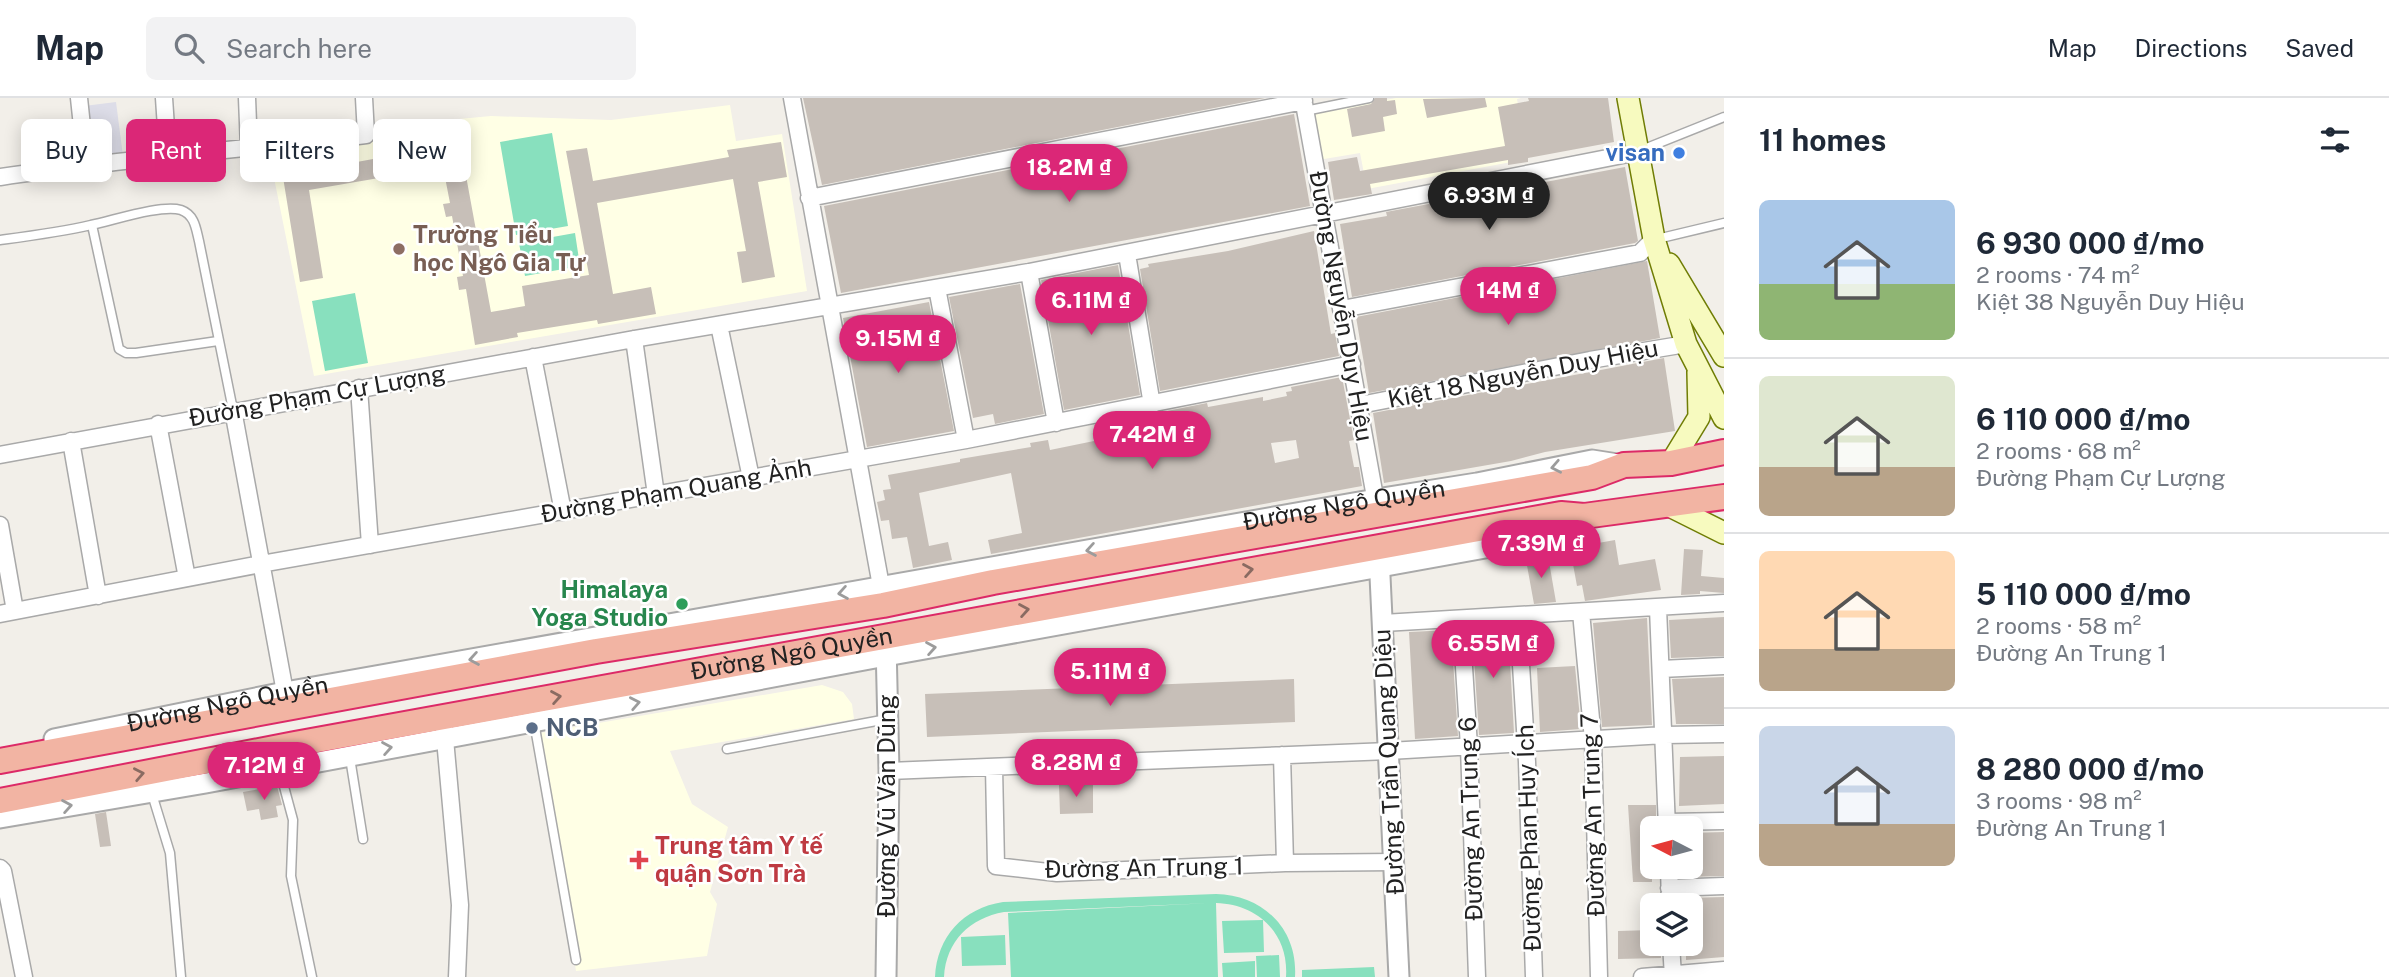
<!DOCTYPE html>
<html lang="en">
<head>
<meta charset="utf-8">
<style>
	body { margin:0; font-family:"Public Sans",sans-serif; background:#f2f2f3; color:#1f2937; height:100vh; display:flex; flex-direction:column; font-size:26px; white-space:nowrap }
	* { box-sizing:border-box; margin:0 }
	p { font-size:23px; color:#747a83 }
	.icon { flex:none; width:38px; height:38px; fill:none; stroke:currentColor; stroke-width:2; stroke-linecap:round; stroke-linejoin:round }
	.map { position:relative; flex:1; overflow:hidden }
	.details { display:flex; flex-direction:column; background:#fff; width:665px }
	.details>* { flex:none }
	.top-card { position:absolute; left:21px; top:21px; width:665px; height:63px; display:flex; gap:14px }
	.needle { width:46px; rotate:276deg }
	.buttons { position:absolute; left:1640px; top:718px; display:grid; gap:14px }
	.buttons a { display:grid; place-items:center; width:63px; height:63px; border-radius:10px; background:#fff; box-shadow:0 4px 18px #0003; font-size:35px }
	.price { position:absolute; translate:-50% -60px; padding:0 16px; border-radius:24px; background:#db2777; color:#fff; font-size:23px; line-height:46px; filter:drop-shadow(0 2px 4px #0008) }
	.price::after { content:''; position:absolute; left:50%; top:42px; width:21px; height:16px; margin-left:-10px; background:inherit; clip-path:polygon(0 0,100% 0,50% 100%) }
	.price.on { background:#222; color:#fff }
	ul { padding:0; list-style:none }
	li { display:flex; align-items:center; gap:21px; height:175px; padding:0 35px }
	li+li { border-top:2px solid #e0e1e3 }
	li span { display:grid; place-items:center; flex:none; width:196px; height:140px; border-radius:10px; color:#555 }
	li>.icon { margin-inline-start:auto }
	span .icon { width:84px; height:84px; fill:#fffc; stroke-width:1 }
	li b { font-size:30px }
	h2 { display:flex; justify-content:space-between; align-items:center; height:84px; padding:0 35px; font-size:30px }
	.chip { padding:0 24px; border-radius:10px; background:#fff; box-shadow:0 4px 18px #0003; font-size:24px; line-height:63px }
	.chip.on { background:#db2777; color:#fff }
	header { display:flex; align-items:center; gap:42px; box-sizing:border-box; height:98px; padding:0 35px; background:#fff; border-bottom:2px solid #e0e1e3 }
	header strong { font-size:33px }
	nav { display:flex; gap:38px; margin-inline-start:auto; font-size:24px }
	.search { width:490px; height:63px; background:#f2f2f3; display:flex; align-items:center; gap:18px; box-sizing:border-box; padding:0 24px; border-radius:10px; color:#747a83; font-size:26px }
	main { display:flex; flex:1; min-height:0 }
	.map>svg:first-child { display:block }
</style>
</head>
<body>
<header>
<strong>Map</strong>
<div class="search"><svg class="icon" aria-label="search" viewBox="0 0 24 24"><circle cx="10" cy="10" r="6"/><path d="M15 15l6 6"/></svg>Search here</div>
<nav><a>Map</a><a>Directions</a><a>Saved</a></nav>
</header>
<main>
<div class="map">
<svg width="1724" height="879" viewBox="0 0 1724 879">
	<rect width="100%" height="100%" fill="#f2efe9"/>
	<path fill="#ffffe5" d="M1396,0H1521L1517,1L1528,61L1367,91L1360,55L1318,62L1310,16Z
		M730,7L736,43L782,36L807,193L314,278L270,60L373,39V29L491,18L611,22Z
		M822,587L843,594L852,606L854,621L670,653L692,706L728,729L710,794L717,806L707,858L576,873L540,635Z"/>
	<path fill="#88e0be" d="M552,35L568,128L516,137L500,44Z
		M575,135L580,168L525,178L519,145Z
		M355,195L368,265L325,273L312,203Z
		M1216,796C1263,797 1298,831 1295,879H1286C1289,836 1258,806 1216,805L1218,879H1011L1008,815L1211,805L1004,814C970,820 946,843 944,879H935C937,839 963,810 1003,804Z
		M1263,822L1264,854L1224,855L1222,823Z
		M1005,837L1006,867L962,868L961,839Z
		M1279,857L1280,879H1257L1256,858Z
		M1255,863V879H1223L1222,865Z
		M1374,869L1375,879H1302V872Z"/>
	<path fill="#dddde8" d="M116,4L123,58L91,62L84,8Z"/>
	<path fill="#c7bfb8" fill-rule="evenodd" d="M803,0H1265L822,87Z
		M1375,0H1387V3L1395,2L1397,16L1383,19L1385,33L1352,39L1347,11L1371,6Z
		M1485,0L1487,9L1427,20L1423,1Z
		M1528,0H1608L1614,44L1528,60V64L1508,67V62L1370,86L1372,96L1334,102L1328,64L1357,59L1360,73L1505,48L1498,9L1529,3Z
		M1294,16L1310,108L841,195L824,108Z
		M781,44L787,79L758,84L775,179L742,185L737,154L746,153L733,81L597,105L613,196L651,189L656,216L598,226L597,222L517,235L518,239L475,247L466,191L459,192L457,179L463,178L452,118L446,119L443,106L450,105L443,69L309,92L323,180L300,184L282,73L346,63V66L460,45L491,214L525,208L522,188L589,177L566,53L587,50L593,83L729,59L727,52Z
		M1625,69L1638,143L1635,145L1352,199L1340,126L1387,118L1386,114Z
		M1314,133L1331,236L1335,235L1339,258L1160,293L1140,171L1149,169L1148,166L1228,153Z
		M1647,163L1660,240L1369,295L1356,219Z
		M1118,167L1140,297L1064,312L1041,182Z
		M1020,186L1044,316L995,326L993,316L973,320L949,199Z
		M929,204L954,333L867,349L843,220Z
		M1664,260L1675,333L1545,354L1511,363L1384,385L1373,315Z
		M1342,279L1354,342L1349,343L1354,369H1359L1362,388L991,456L988,442L1022,435L1011,375L919,395L929,448L948,444L952,462L913,470L907,439L892,441L889,422L881,423L877,404L885,402L883,392L891,391L888,377L960,364V361L1031,349L1030,345L1048,342L1050,352L1138,334L1136,322L1168,316L1167,313L1207,305L1208,309L1263,299V303L1287,298L1286,294L1292,293L1291,289ZM1296,342L1299,360L1275,365L1271,345Z
		M1615,442L1619,467L1655,461L1661,492L1585,503L1582,487L1577,488L1570,450Z
		M1684,451L1703,452L1701,478L1724,480V495L1700,493V496L1681,497Z
		M1548,458L1556,504L1534,506L1526,462Z
		M1724,519V558L1671,560L1669,522Z
		M1647,520L1652,627L1602,629L1593,525Z
		M1508,528L1514,635L1479,637L1472,530Z
		M1451,532L1458,638L1415,641L1409,534Z
		M1575,568L1581,631L1540,634L1537,570Z
		M1724,579V626H1676L1672,581Z
		M1294,581L1295,624L927,639L925,596Z
		M1724,658V706L1679,708L1680,659Z
		M1059,687H1093V715L1060,716Z
		M277,688L282,707L276,708L278,719L261,722L259,711L247,713L243,694Z
		M1628,707H1656V718H1652V784H1633Z
		M106,714L111,748L100,749L95,716Z
		M1724,734V778L1682,779L1681,768H1690V735Z
		M1724,799V859L1686,862V845H1690V807H1685V800Z
		M1652,832V845H1661V860L1618,861V833Z"/>
	<g fill="none" stroke-linecap="round" stroke-linejoin="round">
		<defs>
			<path id="service" d="M1305,13L1369,0
				M1639,53L1724,19
				M92,127L119,251L126,255H136L218,243
				M1657,141L1724,125
				M0,142C30,138 61,134 91,127C112,123 161,106 181,112C195,117 196,131 199,143L233,312
				M534,624L576,862
				M727,651L887,621
				M350,660L363,741
				M279,670L293,722L291,778L312,879
				M152,696L170,755L181,879"/>
			<path id="minor" d="M79,0L86,66
				M164,0L168,59
				M247,0L249,50
				M792,0L881,488
				M1303,0L1377,410
				M0,79C121,61 244,51 366,37L364,0
				M809,100L1304,3
				M1127,156L1152,307
				M1029,174L1056,325
				M937,190L966,342
				M1342,211L1640,155L1654,141
				M719,227L751,380
				M634,241L656,397
				M533,259L563,414
				M359,290L370,447
				M1360,307L1590,262L1686,246
				M233,312L287,605
				M158,326L187,480
				M71,343L98,498
				M0,357L634,241L1029,174L1638,54
				M0,427L15,513
				M1658,510L1667,730
				M1581,514L1593,642L1599,879
				M0,516L261,466L966,342L1352,266
				M1518,518L1527,664L1534,879
				M1461,521L1469,649L1477,879
				M1383,525L1724,505
				M1661,571L1724,568
				M444,630L460,807L457,879
				M994,669L996,768L1057,775L1285,765L1282,657
				M889,673L1389,653L1665,637L1724,636
				M1667,724L1724,723
				M1285,765L1395,764
				M1669,768L1670,807
				M0,770L3,773L24,879
				M1669,790L1724,788
				M1671,845L1673,879
				M1642,879L1724,872"/>
			<g id="tertiary">
				<path d="M1379,457L1399,879"/>
				<path d="M886,546L889,673L886,879"/>
				<path id="s1" d="M54,641L285,594L1376,401L1477,385L1592,362L1624,367"/>
				<path d="M0,720L206,685L886,558L1568,435L1584,418"/>
			</g>
			<path id="secondary" d="M1628,0L1654,141L1686,246L1724,320
				M1669,166L1724,258
				M1671,365L1699,319L1698,274
				M1668,407L1724,435"/>
			<g id="trunk">
				<path d="M0,663L596,553L883,507L993,484L1592,379L1624,367L1671,365L1724,354"/>
				<path id="s2" d="M0,703L295,646L1561,416L1584,418L1724,399"/>
			</g>
		</defs>
		<use href="#service" stroke="#a9a9a9" stroke-width="11"/>
		<use href="#minor" stroke="#a9a9a9" stroke-width="19"/>
		<use href="#tertiary" stroke="#a9a9a9" stroke-width="23"/>
		<use href="#secondary" stroke="#707d05" stroke-width="24"/>
		<use href="#trunk" stroke="#dc2a67" stroke-width="28"/>
		<use href="#service" stroke="#fff" stroke-width="8"/>
		<use href="#minor" stroke="#fff" stroke-width="16"/>
		<use href="#tertiary" stroke="#fff" stroke-width="19"/>
		<use href="#secondary" stroke="#f7fabf" stroke-width="21"/>
		<use href="#trunk" stroke="#f2b4a3" stroke-width="24"/>
	</g>
	<defs><path id="oneway-chevron" d="M-2-3.5L2.5 0L-2 3.5" fill="none" stroke-width="1.6" stroke-linecap="round" stroke-linejoin="round" transform="scale(1.75)"/></defs>
	<g stroke="#9c9c9c">
		<use href="#oneway-chevron" transform="translate(1556 369) rotate(169)"/>
		<use href="#oneway-chevron" transform="translate(1091 452) rotate(170)"/>
		<use href="#oneway-chevron" transform="translate(843 495) rotate(170)"/>
		<use href="#oneway-chevron" transform="translate(931 550) rotate(-10)"/>
		<use href="#oneway-chevron" transform="translate(474 561) rotate(170)"/>
		<use href="#oneway-chevron" transform="translate(635 605) rotate(-11)"/>
		<use href="#oneway-chevron" transform="translate(387 650) rotate(-10)"/>
		<use href="#oneway-chevron" transform="translate(67 708) rotate(-10)"/>
	</g>
	<g stroke="#8a6b62">
		<use href="#oneway-chevron" transform="translate(1248 472) rotate(-10)"/>
		<use href="#oneway-chevron" transform="translate(1024 512) rotate(-10)"/>
		<use href="#oneway-chevron" transform="translate(556 599) rotate(-10)"/>
		<use href="#oneway-chevron" transform="translate(139 676) rotate(-11)"/>
	</g>
	<circle fill="#3f7fe0" stroke="#fff" stroke-width="2.5" cx="1679" cy="55" r="7"/>
	<circle fill="#8d6e63" stroke="#fff" stroke-width="2.5" cx="399" cy="151" r="7"/>
	<circle fill="#2e9e5b" stroke="#fff" stroke-width="2.5" cx="682" cy="506" r="7"/>
	<circle fill="#5c6f8a" stroke="#fff" stroke-width="2.5" cx="532" cy="630" r="7"/>
	<path fill="#e0444e" stroke="#fff" stroke-width="2.5" d="M635.5 751.5h7v7h7v7h-7v7h-7v-7h-7v-7h7z"/>
	<g text-anchor="middle" stroke-width="5" stroke-linejoin="round" paint-order="stroke">
		<g font-size="24" font-weight="bold" fill="#366cbe" stroke="#fff" text-anchor="end">
			<text x="1665" y="63">visan</text>
		</g>
		<g font-size="24" font-weight="bold" fill="#785e54" stroke="#fff" text-anchor="start">
			<text x="413" y="145">Trường Tiểu<tspan x="413" dy="28">học Ngô Gia Tự</tspan></text>
		</g>
		<g font-size="24" fill="#222" stroke="#fff">
			<text transform="translate(1341 208) rotate(80)" y="8">Đường Nguyễn Duy Hiệu</text>
			<text transform="translate(1523 276) rotate(-11)" y="8">Kiệt 18 Nguyễn Duy Hiệu</text>
			<text transform="translate(317 298) rotate(-10)" y="8">Đường Phạm Cự Lượng</text>
			<text transform="translate(676 393) rotate(-10)" y="8">Đường Phạm Quang Ảnh</text>
			<text dy="8" stroke="none"><textPath href="#s1" startOffset="1311">Đường Ngô Quyền</textPath></text>
			<text dy="8" stroke="none"><textPath href="#s2" startOffset="805">Đường Ngô Quyền</textPath></text>
			<text dy="8" stroke="none"><textPath href="#s1" startOffset="177">Đường Ngô Quyền</textPath></text>
			<text transform="translate(1389 664) rotate(-93)" y="8">Đường Trần Quang Diệu</text>
			<text transform="translate(887 708) rotate(-90)" y="8">Đường Vũ Văn Dũng</text>
			<text transform="translate(1593 717) rotate(-92)" y="8">Đường An Trung 7</text>
			<text transform="translate(1471 721) rotate(-92)" y="8">Đường An Trung 6</text>
			<text transform="translate(1529 740) rotate(-92)" y="8">Đường Phan Huy Ích</text>
			<text transform="translate(1144 770) rotate(-1)" y="8">Đường An Trung 1</text>
		</g>
		<g font-size="24" font-weight="bold" fill="#27864d" stroke="#fff" text-anchor="end">
			<text x="668" y="500">Himalaya<tspan x="668" dy="28">Yoga Studio</tspan></text>
		</g>
		<g font-size="24" font-weight="bold" fill="#4e5e75" stroke="#fff" text-anchor="start">
			<text x="546" y="638">NCB</text>
		</g>
		<g font-size="24" font-weight="bold" fill="#be3a42" stroke="#fff" text-anchor="start">
			<text x="655" y="756">Trung tâm Y tế<tspan x="655" dy="28">quận Sơn Trà</tspan></text>
		</g>
	</g>
</svg>
<div class="buttons">
<a><svg class="needle" viewBox="-14 -14 28 28"><path d="M0-13l5 13h-10z" fill="#e53935"/><path d="M0 13l5-13h-10z" fill="#747a83"/></svg></a>
<a><svg class="icon" aria-label="layers" viewBox="0 0 24 24"><path d="M12 4l9 5-9 5-9-5zM3 14l9 5 9-5"/></svg></a>
</div>
<b class="price" style="left:1069px;top:106px">18.2M ₫</b>
<b class="price on" style="left:1489px;top:134px">6.93M ₫</b>
<b class="price" style="left:1508px;top:229px">14M ₫</b>
<b class="price" style="left:1091px;top:239px">6.11M ₫</b>
<b class="price" style="left:898px;top:277px">9.15M ₫</b>
<b class="price" style="left:1152px;top:373px">7.42M ₫</b>
<b class="price" style="left:1541px;top:482px">7.39M ₫</b>
<b class="price" style="left:1493px;top:582px">6.55M ₫</b>
<b class="price" style="left:1110px;top:610px">5.11M ₫</b>
<b class="price" style="left:1076px;top:701px">8.28M ₫</b>
<b class="price" style="left:264px;top:704px">7.12M ₫</b>
<div class="top-card">
<a class="chip">Buy</a>
<a class="chip on">Rent</a>
<a class="chip">Filters</a>
<a class="chip">New</a>
</div>
</div>
<section class="details">
<h2>11 homes<svg class="icon" aria-label="filters" viewBox="0 0 24 24"><path d="M4 7h16M4 17h16"/><circle cx="9" cy="7" r="2"/><circle cx="15" cy="17" r="2"/></svg></h2>
<ul>
<li><span style="background:linear-gradient(#a9c7e8 60%,#8fb573 0)"><svg class="icon" aria-label="home" viewBox="0 0 24 24"><path d="M3 11l9-7 9 7M6 9v11h12V9"/></svg></span><div><b>6 930 000 ₫/mo</b><p>2 rooms · 74 m²</p><p>Kiệt 38 Nguyễn Duy Hiệu</p></div></li>
<li><span style="background:linear-gradient(#dfe7d0 65%,#b9a48a 0)"><svg class="icon" aria-label="home" viewBox="0 0 24 24"><path d="M3 11l9-7 9 7M6 9v11h12V9"/></svg></span><div><b>6 110 000 ₫/mo</b><p>2 rooms · 68 m²</p><p>Đường Phạm Cự Lượng</p></div></li>
<li><span style="background:linear-gradient(#ffd9b3 70%,#b9a48a 0)"><svg class="icon" aria-label="home" viewBox="0 0 24 24"><path d="M3 11l9-7 9 7M6 9v11h12V9"/></svg></span><div><b>5 110 000 ₫/mo</b><p>2 rooms · 58 m²</p><p>Đường An Trung 1</p></div></li>
<li><span style="background:linear-gradient(#c9d6e8 70%,#b9a48a 0)"><svg class="icon" aria-label="home" viewBox="0 0 24 24"><path d="M3 11l9-7 9 7M6 9v11h12V9"/></svg></span><div><b>8 280 000 ₫/mo</b><p>3 rooms · 98 m²</p><p>Đường An Trung 1</p></div></li>
</ul>
</section>
</main>
</body>
</html>
